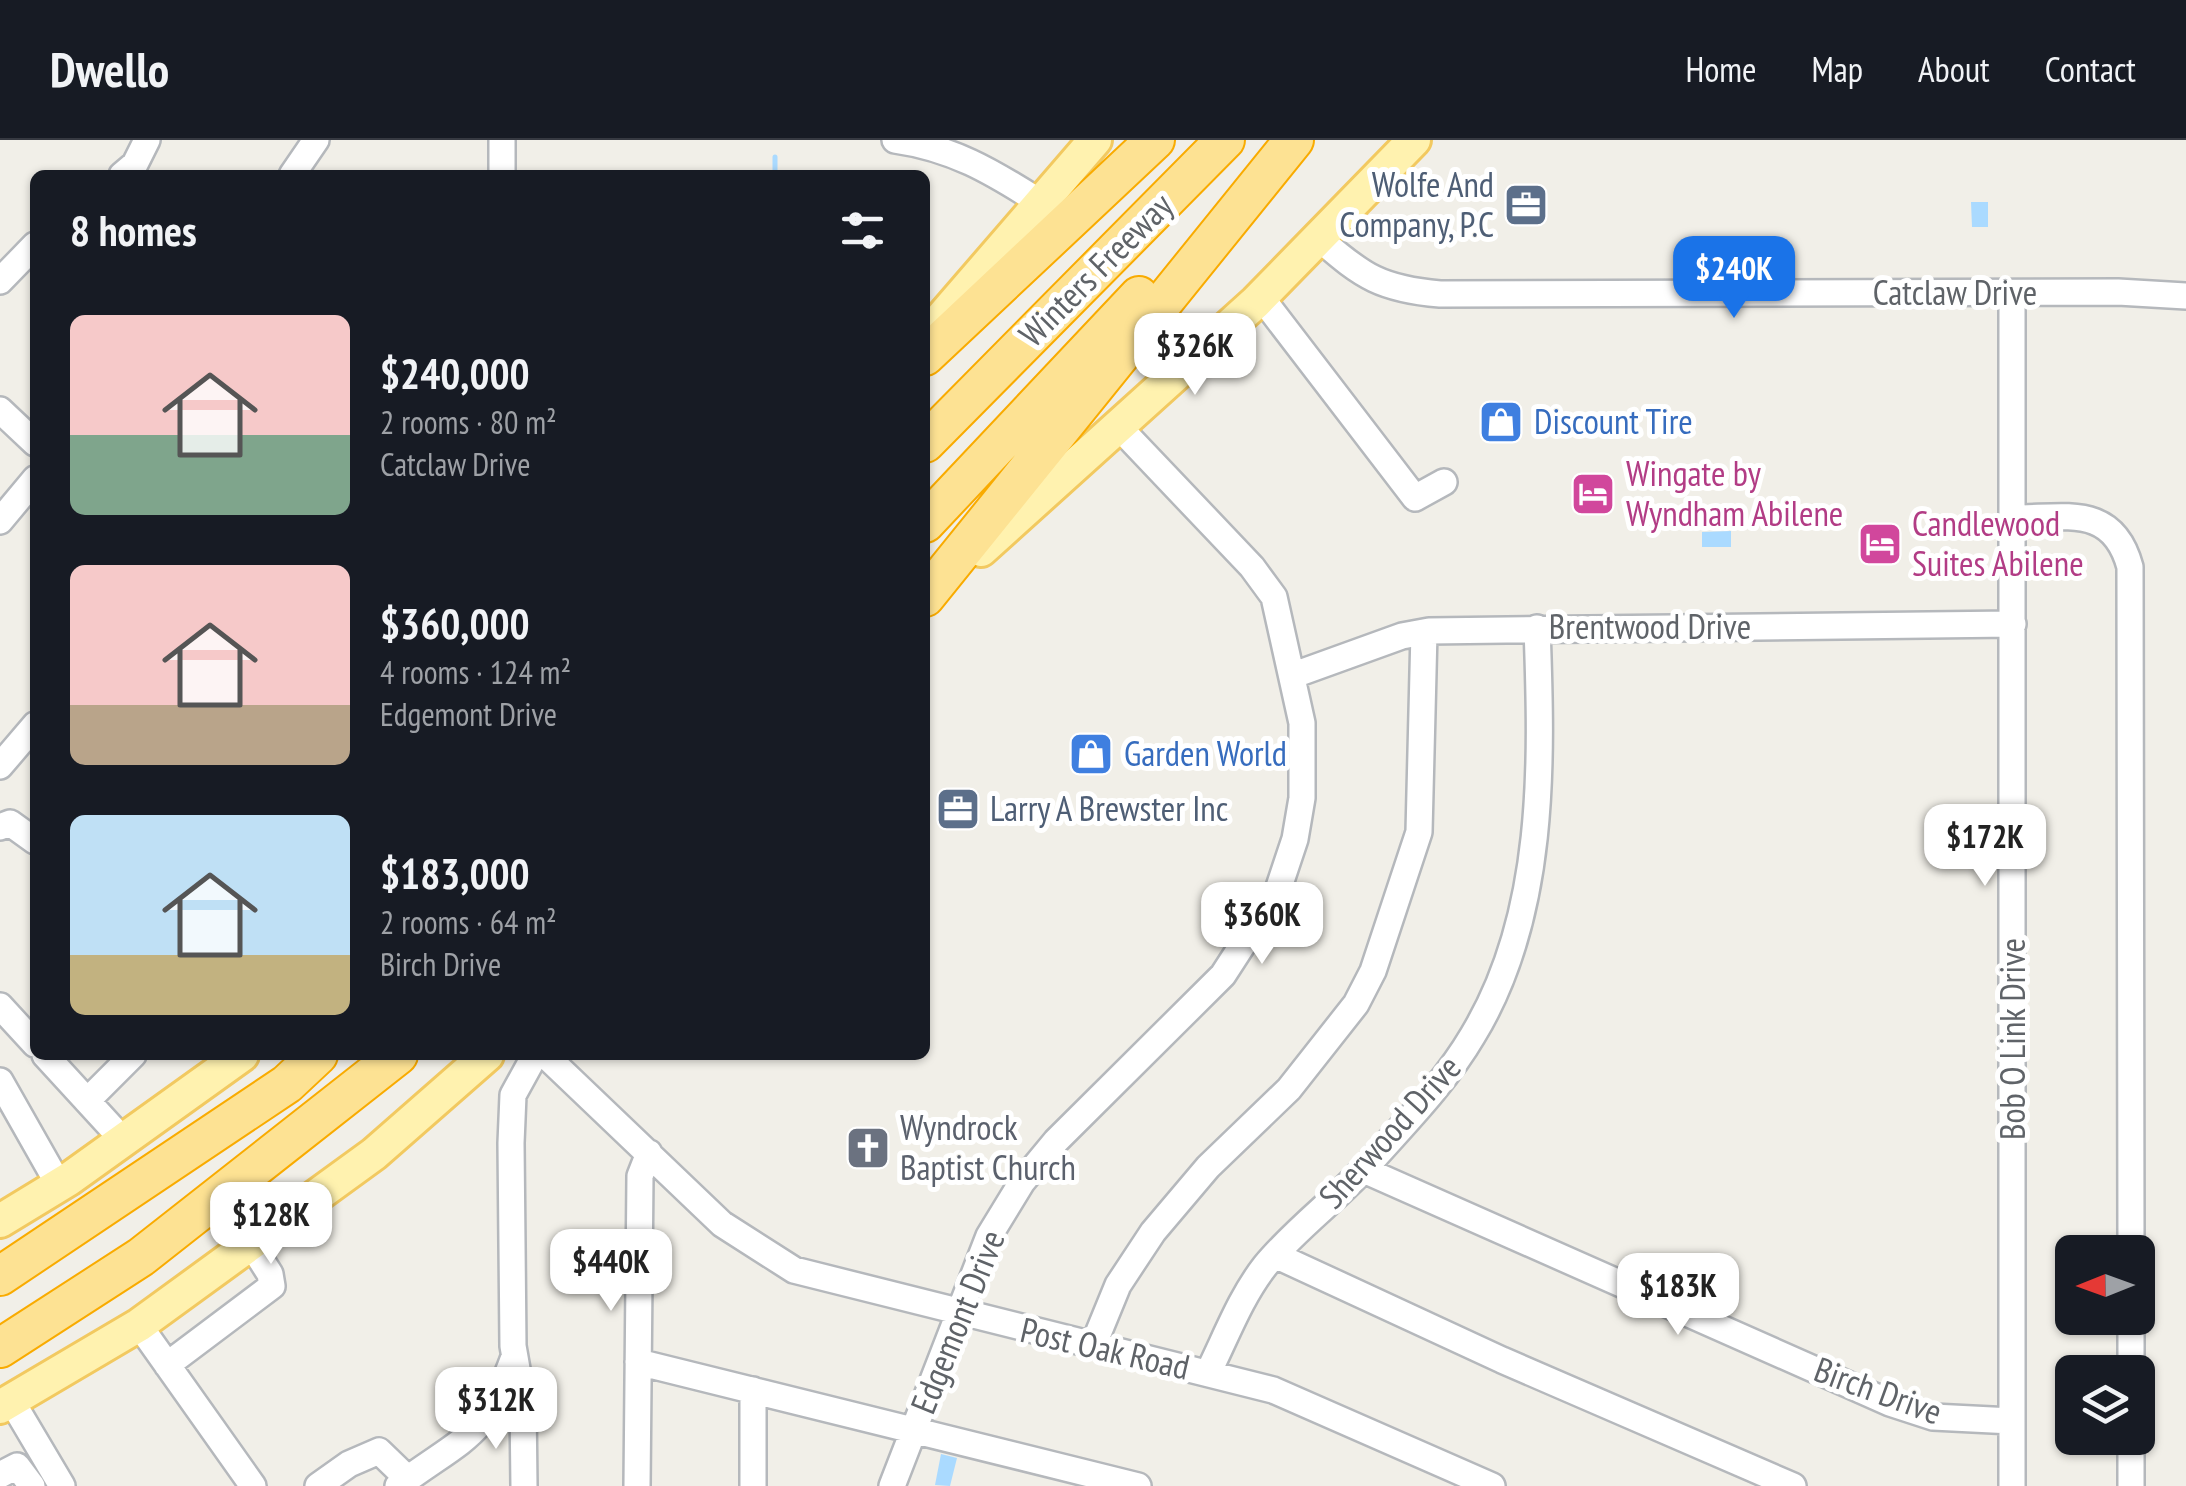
<!DOCTYPE html>
<html lang="en">
<head>
<meta charset="utf-8">
<style>
	body { margin:0; font-family:"PT Sans Narrow",sans-serif; background:#20242c; color:#f1f3f6; height:100vh; display:flex; flex-direction:column; font-size:38px; white-space:nowrap }
	* { box-sizing:border-box; margin:0 }
	p { font-size:32px; color:#9ea1a6 }
	.icon { flex:none; width:55px; height:55px; fill:none; stroke:currentColor; stroke-width:2; stroke-linecap:round; stroke-linejoin:round }
	.map { position:relative; flex:1; overflow:hidden }
	.panel { position:absolute; left:30px; top:30px; width:900px; height:890px; display:flex; flex-direction:column; background:#171b24; border-radius:15px; box-shadow:0 2px 8px #0004 }
	.panel>* { flex:none }
	.needle { width:65px; rotate:269deg }
	.controls { position:absolute; left:2055px; top:1095px; display:grid; gap:20px }
	.controls a { display:grid; place-items:center; width:100px; height:100px; border-radius:15px; background:#171b24; box-shadow:0 2px 8px #0004; font-size:50px }
	.price { position:absolute; translate:-50% -85px; padding:0 22px; border-radius:20px; background:#fff; color:#222; font-size:32px; line-height:65px; filter:drop-shadow(0 2px 5px #0008) }
	.price::after { content:''; position:absolute; left:50%; top:60px; width:30px; height:22px; margin-left:-15px; background:inherit; clip-path:polygon(0 0,100% 0,50% 100%) }
	.price.selected { background:#1a73e8; color:#fff }
	ul { padding:0; list-style:none }
	li { display:flex; align-items:center; gap:30px; height:250px; padding:0 40px }
	li span { display:grid; place-items:center; flex:none; width:280px; height:200px; border-radius:15px; color:#555 }
	li>.icon { margin-inline-start:auto }
	span .icon { width:120px; height:120px; fill:#fffc; stroke-width:1 }
	li b { font-size:42px }
	h2 { display:flex; justify-content:space-between; align-items:center; height:120px; padding:0 40px; font-size:42px }
	header { display:flex; align-items:center; gap:60px; box-sizing:border-box; height:140px; padding:0 50px; background:#171b24; border-bottom:2px solid #363941 }
	header strong { font-size:48px }
	nav { display:flex; gap:55px; margin-inline-start:auto; font-size:35px }
	.map>svg:first-child { display:block }
</style>
</head>
<body>
<header>
<strong>Dwello</strong>
<nav><a>Home</a><a>Map</a><a>About</a><a>Contact</a></nav>
</header>
<div class="map">
<svg width="2186" height="1346" viewBox="0 0 2186 1346">
	<rect width="100%" height="100%" fill="#f1efe8"/>
	<path fill="#aadaff" d="M1971,62H1988V87H1972Z
		M1731,391V407H1702V392Z
		M941,1314L957,1318L950,1346L935,1345Z"/>
	<g fill="none" stroke-linecap="round" stroke-linejoin="round">
		<path stroke="#aadaff" stroke-width="5" d="M775,17V35"/>
		<defs>
			<path id="minor" d="M895,0C952,8 991,31 1038,61
				M122,35L135,24L147,0
				M292,35L316,0
				M502,35V0
				M1320,99C1363,137 1382,149 1440,154L2118,152L2186,156
				M0,141L35,105
				M2012,153V1346
				M1261,157L1415,358L1444,342
				M0,270L35,303
				M2013,378C2067,378 2113,364 2130,427L2131,1112
				M0,381L35,339
				M1294,535L1402,496L1429,491L2013,484
				M0,626L35,585
				M0,687L10,683L35,701
				M0,866L35,904
				M45,915L123,1000
				M545,915L722,1084L794,1130L1273,1250L1492,1346
				M0,941L59,1045
				M87,961L133,915
				M1364,1030L1890,1263L1933,1277L2012,1281
				M1275,1115L1502,1220L1793,1346
				M139,1185L253,1346
				M1093,1206L1118,1145L1153,1092L1208,1027L1289,949L1356,864L1373,831L1419,692L1424,492
				M638,1222L1138,1346
				M167,1225L272,1146L270,1134L251,1104
				M2131,1232V1178
				M1208,1233C1226,1197 1240,1158 1265,1126C1297,1087 1340,1057 1373,1019C1408,980 1446,941 1473,895C1546,775 1542,623 1537,488
				M753,1250V1346
				M11,1260L62,1346
				M0,1335L17,1326L32,1346
				M318,1346L349,1324L379,1311L408,1339
				M398,1346C465,1296 484,1300 514,1217
				M524,1346L523,1263L513,1206L511,1003L513,955L535,915
				M637,1346L640,1036L649,1013
				M892,1346L989,1096L1022,1042L1056,1001L1223,835L1278,750L1295,699L1302,658V583L1274,457L1252,427L1117,285
				M2131,1346V1298"/>
			<path id="major" d="M925,197L1095,0
				M981,410L1256,162L1414,0
				M0,1081L69,1039L242,915
				M0,1267L139,1185L374,1014L487,915"/>
			<path id="highway" d="M925,216L1155,0
				M925,303L1225,0
				M925,383L1139,156
				M925,457L1294,0
				M0,1136L287,944L318,915
				M0,1208L141,1117L398,915"/>
		</defs>
		<use href="#minor" stroke="#b5b8bc" stroke-width="30"/>
		<use href="#major" stroke="#f2c960" stroke-width="38"/>
		<use href="#highway" stroke="#f9ab00" stroke-width="42"/>
		<use href="#minor" stroke="#fff" stroke-width="25"/>
		<use href="#major" stroke="#fff2af" stroke-width="32"/>
		<use href="#highway" stroke="#fde293" stroke-width="38"/>
	</g>
	<defs>
		<symbol id="office-square" viewBox="-11 -11 22 22"><rect x="-9" y="-9" width="18" height="18" rx="4" fill="#5c6f8a" stroke="#fff"/><path d="M-6-3h4V-5.5h4V-3h4V5H-6ZM-1-4.5V-3h2v-1.5ZM-6 0V1H6V0Z" fill="#fff"/></symbol>
		<symbol id="shop-square" viewBox="-11 -11 22 22"><rect x="-9" y="-9" width="18" height="18" rx="4" fill="#3f7fe0" stroke="#fff"/><path d="M-5-2.5h2.3a2.7 3.5 0 0 1 5.4 0H5L5.5 6h-11ZM-1.5-2.5h3a1.5 2.3 0 0 0-3 0Z" fill="#fff"/></symbol>
		<symbol id="hotel-square" viewBox="-11 -11 22 22"><rect x="-9" y="-9" width="18" height="18" rx="4" fill="#d1479c" stroke="#fff"/><path d="M-6-4.5h1.5V1H6V5H4.5V3h-9V5H-6ZM-4 0a1.8 1.8 0 1 1 3.6 0ZM.5 0V-2.5h3Q6-2.5 6 0Z" fill="#fff"/></symbol>
		<symbol id="church-square" viewBox="-11 -11 22 22"><rect x="-9" y="-9" width="18" height="18" rx="4" fill="#6b7280" stroke="#fff"/><path d="M-1.2-6h2.4v3.5h3.3v2.4h-3.3V6h-2.4V-.1h-3.3v-2.4h3.3Z" fill="#fff"/></symbol>
	</defs>
	<g fill-rule="evenodd">
		<use href="#office-square" x="1501" y="40" width="50" height="50"/>
		<use href="#shop-square" x="1476" y="257" width="50" height="50"/>
		<use href="#hotel-square" x="1568" y="329" width="50" height="50"/>
		<use href="#hotel-square" x="1855" y="379" width="50" height="50"/>
		<use href="#shop-square" x="1066" y="589" width="50" height="50"/>
		<use href="#office-square" x="933" y="644" width="50" height="50"/>
		<use href="#church-square" x="843" y="983" width="50" height="50"/>
	</g>
	<g text-anchor="middle" stroke-width="10" stroke-linejoin="round" paint-order="stroke">
		<g font-size="35" fill="#4e5e75" stroke="#fff" text-anchor="end">
			<text x="1494" y="57">Wolfe And<tspan x="1494" dy="40">Company, P.C</tspan></text>
			<text x="990" y="681" text-anchor="start">Larry A Brewster Inc</text>
		</g>
		<g font-size="35" fill="#5f6368" stroke="#fff">
			<text transform="translate(1096 130) rotate(-45)" y="12">Winters Freeway</text>
			<text x="1955" y="165">Catclaw Drive</text>
			<text x="1650" y="499">Brentwood Drive</text>
			<text transform="translate(2013 899) rotate(-90)" y="12">Bob O Link Drive</text>
			<text transform="translate(1390 992) rotate(-48)" y="12">Sherwood Drive</text>
			<text transform="translate(958 1182) rotate(-68)" y="12">Edgemont Drive</text>
			<text transform="translate(1105 1209) rotate(13)" y="12">Post Oak Road</text>
			<text transform="translate(1878 1251) rotate(20)" y="12">Birch Drive</text>
		</g>
		<g font-size="35" fill="#366cbe" stroke="#fff" text-anchor="start">
			<text x="1534" y="294">Discount Tire</text>
			<text x="1124" y="626">Garden World</text>
		</g>
		<g font-size="35" fill="#b23c85" stroke="#fff" text-anchor="start">
			<text x="1626" y="346">Wingate by<tspan x="1626" dy="40">Wyndham Abilene</tspan></text>
			<text x="1912" y="396">Candlewood<tspan x="1912" dy="40">Suites Abilene</tspan></text>
		</g>
		<g font-size="35" fill="#5b616d" stroke="#fff" text-anchor="start">
			<text x="900" y="1000">Wyndrock<tspan x="900" dy="40">Baptist Church</tspan></text>
		</g>
	</g>
</svg>
<div class="controls">
<a><svg class="needle" viewBox="-14 -14 28 28"><path d="M0-13l5 13h-10z" fill="#e53935"/><path d="M0 13l5-13h-10z" fill="#9ea1a6"/></svg></a>
<a><svg class="icon" aria-label="layers" viewBox="0 0 24 24"><path d="M12 4l9 5-9 5-9-5zM3 14l9 5 9-5"/></svg></a>
</div>
<b class="price selected" style="left:1734px;top:181px">$240K</b>
<b class="price" style="left:1195px;top:258px">$326K</b>
<b class="price" style="left:1985px;top:749px">$172K</b>
<b class="price" style="left:1262px;top:827px">$360K</b>
<b class="price" style="left:271px;top:1127px">$128K</b>
<b class="price" style="left:611px;top:1174px">$440K</b>
<b class="price" style="left:1678px;top:1198px">$183K</b>
<b class="price" style="left:496px;top:1312px">$312K</b>
<section class="panel">
<h2>8 homes<svg class="icon" aria-label="filters" viewBox="0 0 24 24"><path d="M4 7h16M4 17h16"/><circle cx="9" cy="7" r="2"/><circle cx="15" cy="17" r="2"/></svg></h2>
<ul>
<li><span style="background:linear-gradient(#f6c9c9 60%,#7fa58c 0)"><svg class="icon" aria-label="home" viewBox="0 0 24 24"><path d="M3 11l9-7 9 7M6 9v11h12V9"/></svg></span><div><b>$240,000</b><p>2 rooms · 80 m²</p><p>Catclaw Drive</p></div></li>
<li><span style="background:linear-gradient(#f6c9c9 70%,#b9a48a 0)"><svg class="icon" aria-label="home" viewBox="0 0 24 24"><path d="M3 11l9-7 9 7M6 9v11h12V9"/></svg></span><div><b>$360,000</b><p>4 rooms · 124 m²</p><p>Edgemont Drive</p></div></li>
<li><span style="background:linear-gradient(#bfe0f5 70%,#c2b280 0)"><svg class="icon" aria-label="home" viewBox="0 0 24 24"><path d="M3 11l9-7 9 7M6 9v11h12V9"/></svg></span><div><b>$183,000</b><p>2 rooms · 64 m²</p><p>Birch Drive</p></div></li>
</ul>
</section>
</div>
</body>
</html>
